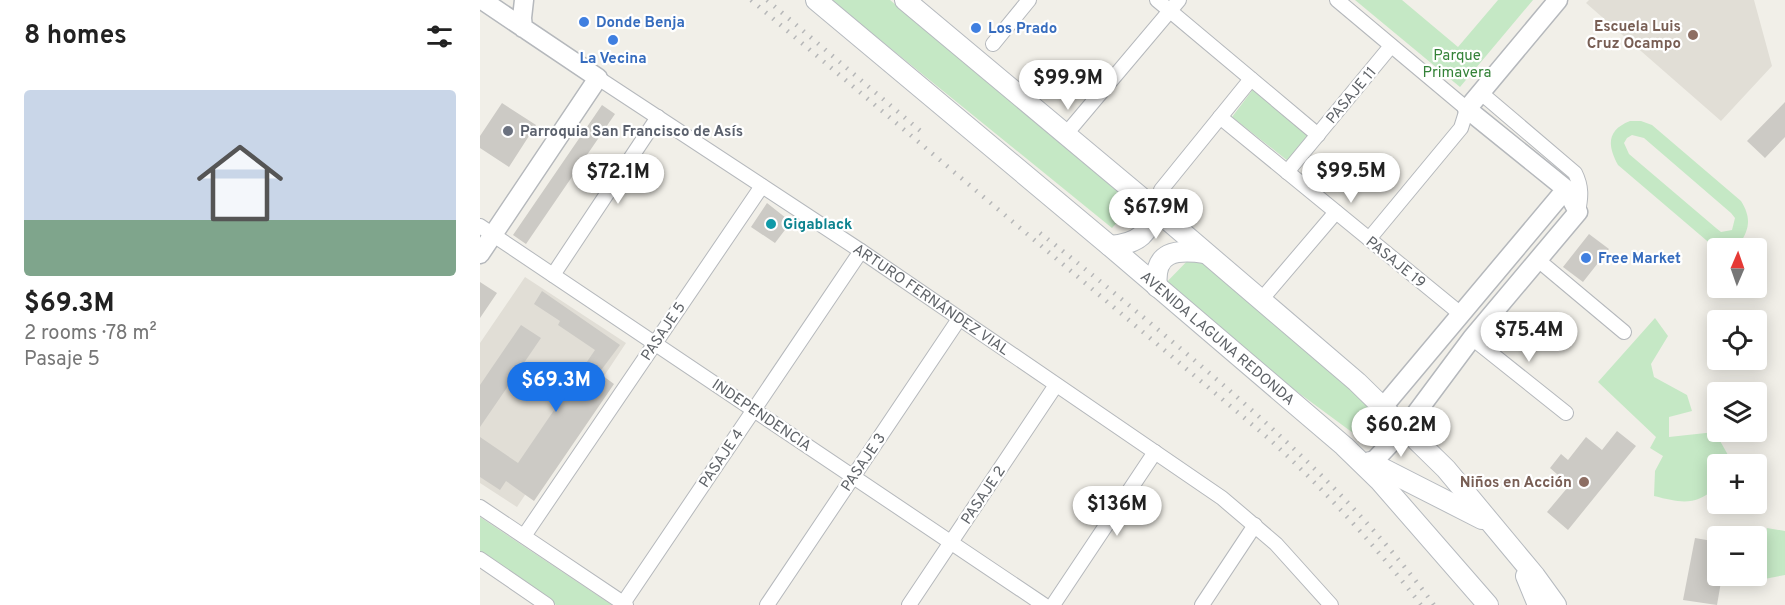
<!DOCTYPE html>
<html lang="en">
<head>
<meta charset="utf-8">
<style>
	body { margin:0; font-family:Overpass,sans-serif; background:#f6f6f6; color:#222; height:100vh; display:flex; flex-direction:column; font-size:22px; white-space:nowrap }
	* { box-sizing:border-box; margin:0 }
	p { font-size:20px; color:#767676 }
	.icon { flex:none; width:33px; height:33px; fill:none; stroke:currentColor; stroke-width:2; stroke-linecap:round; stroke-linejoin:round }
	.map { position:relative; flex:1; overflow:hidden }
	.side { display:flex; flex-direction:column; background:#fff; width:480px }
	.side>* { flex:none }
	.needle { width:39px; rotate:2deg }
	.controls { position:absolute; left:1227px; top:238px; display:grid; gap:12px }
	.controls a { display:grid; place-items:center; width:60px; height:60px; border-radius:6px; background:#fff; box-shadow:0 3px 15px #0003; font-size:30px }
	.price { position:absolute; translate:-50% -51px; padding:0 14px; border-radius:21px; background:#fff; color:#222; font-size:20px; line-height:39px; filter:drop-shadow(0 2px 3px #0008) }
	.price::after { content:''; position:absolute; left:50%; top:36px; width:18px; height:14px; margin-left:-9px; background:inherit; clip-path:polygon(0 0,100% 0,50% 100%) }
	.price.on { background:#1a73e8; color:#fff }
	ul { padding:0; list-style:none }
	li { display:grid; align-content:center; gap:12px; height:318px; padding:0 24px }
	li span { display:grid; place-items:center; height:186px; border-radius:6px; color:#555 }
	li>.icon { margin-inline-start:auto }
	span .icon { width:108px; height:108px; fill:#fffc; stroke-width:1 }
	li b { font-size:26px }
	h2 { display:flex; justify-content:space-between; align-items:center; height:72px; padding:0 24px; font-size:26px }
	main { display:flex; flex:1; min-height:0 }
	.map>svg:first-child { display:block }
</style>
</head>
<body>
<main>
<section class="side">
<h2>8 homes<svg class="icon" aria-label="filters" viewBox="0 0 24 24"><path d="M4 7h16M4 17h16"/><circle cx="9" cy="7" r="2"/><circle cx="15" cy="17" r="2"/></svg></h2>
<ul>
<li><span style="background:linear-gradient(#c9d6e8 70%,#7fa58c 0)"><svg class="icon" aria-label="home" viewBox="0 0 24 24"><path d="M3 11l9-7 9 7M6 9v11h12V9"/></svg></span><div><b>$69.3M</b><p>2 rooms · 78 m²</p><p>Pasaje 5</p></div></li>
</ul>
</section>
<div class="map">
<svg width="1305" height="605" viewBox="0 0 1305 605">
	<rect width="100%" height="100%" fill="#f1efe8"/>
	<path fill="#e1ded6" d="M1109,0H1274L1292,66L1241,121L1106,3Z
		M45,277L146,343L37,507L0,483V343Z"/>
	<path fill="#c5e8c5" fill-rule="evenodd" d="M351,0H410L655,203L632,228Z
		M875,0H922L978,47L1018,0H1053L980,87Z
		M774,88L830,135L808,161L752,117Z
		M1150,121H1161L1172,125L1261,201C1271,217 1270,228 1260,243L1242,247L1233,246L1138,165C1127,145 1127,130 1150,121ZM1152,135L1164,138L1251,213L1255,218L1252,230L1241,232L1236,228L1149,154L1144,143L1147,138Z
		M715,253L882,397L914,431L900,445L888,444L679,290Z
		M1175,318L1188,336L1171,364L1174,377L1207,395L1212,411L1189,417V437L1235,432L1248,455V465H1238L1237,487C1215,506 1202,503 1174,496L1175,471L1183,456L1170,448L1176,437L1118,382Z
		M0,517L132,605H76L0,554Z
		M1287,528L1305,531V575L1274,581L1273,576H1276L1277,551L1285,548Z"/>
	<path fill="#cccac5" d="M1305,102V137L1285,158L1267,141Z
		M22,103L56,125L29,167L0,148V136Z
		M122,105L135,114L46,244L33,235Z
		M287,203L311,222L295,243L271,227Z
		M1109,234L1129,249L1103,282L1083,267Z
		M0,282L17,293L0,318Z
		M62,291L140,345L119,373L134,384L54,501L26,481L20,490L0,477V437L38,463L115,350L78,325L80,321L54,304Z
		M41,325L61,338L0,427V385Z
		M1137,431L1156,446L1088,530L1067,512L1088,487L1076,477L1078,475L1070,468L1081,454L1088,460L1106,437L1122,450Z
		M1215,538L1238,542V576H1242L1237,605L1203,600Z"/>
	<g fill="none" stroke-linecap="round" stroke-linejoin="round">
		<defs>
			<g id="minor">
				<path d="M677,0L838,135"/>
				<path d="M857,0L987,109L981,128L889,239"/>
				<path d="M513,44L549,0"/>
				<path id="s1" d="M118,78L381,251L742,498L796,544L851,605"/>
				<path d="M1001,93L1095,173C1102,187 1101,197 1098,212"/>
				<path d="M740,117L982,315"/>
				<path d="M586,134L699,0"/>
				<path d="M807,172L911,46"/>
				<path d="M681,190L771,79"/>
				<path d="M0,226L564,605"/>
				<path d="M1058,260L1144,332"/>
				<path d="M73,275L178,117"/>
				<path d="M781,300L856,212"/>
				<path d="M992,338L1086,413"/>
				<path d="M0,507L146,605"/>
				<path d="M44,536L282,186"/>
				<path d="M0,559L67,605"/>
				<path d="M142,605L381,251"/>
				<path d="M287,605L479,319"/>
				<path d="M429,605L576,385"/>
				<path d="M573,605L675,452"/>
				<path d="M722,605L775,525"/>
			</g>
			<path id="tertiary" d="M43,28L42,18L44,0
				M0,254L118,78L2,0
				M903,407L1086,189
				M892,463L925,428L992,338L1098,212L1086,189L987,109L1078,0"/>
			<g id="secondary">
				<path id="s2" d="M336,0L630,246L864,446L899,480L1008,605"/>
				<path d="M425,0L669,204L877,382L966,469L1055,576L1076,605"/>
				<path d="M630,246C656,244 675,234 669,204"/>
				<path d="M677,287C673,251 696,249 725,253"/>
				<path d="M890,462L1002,519"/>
				<path d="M1046,576L1058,605"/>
			</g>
		</defs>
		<use href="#minor" stroke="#b5b8bc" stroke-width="16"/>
		<use href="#tertiary" stroke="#b5b8bc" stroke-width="21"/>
		<use href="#secondary" stroke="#b6babf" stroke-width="22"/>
		<use href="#minor" stroke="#fff" stroke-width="14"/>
		<use href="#tertiary" stroke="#fff" stroke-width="18"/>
		<use href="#secondary" stroke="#fff" stroke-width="20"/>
		<path stroke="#b6b7b8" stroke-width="4.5" stroke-dasharray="1.5 8" stroke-linecap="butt" d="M271,0L788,438C844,489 895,545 941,605
			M287,0L444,134
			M560,233C606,269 650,306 694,343C789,423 880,504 954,605"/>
	</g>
	<g fill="#3f7fe0" stroke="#fff" stroke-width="2">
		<circle cx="104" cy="22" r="6"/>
		<circle cx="496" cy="28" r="6"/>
		<circle cx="133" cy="40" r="6"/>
		<circle cx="1106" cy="258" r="6"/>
	</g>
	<g fill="#8d6e63" stroke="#fff" stroke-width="2">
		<circle cx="1213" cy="35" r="6"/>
		<circle cx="1104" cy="482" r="6"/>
	</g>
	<circle fill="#6b7280" stroke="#fff" stroke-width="2" cx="28" cy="131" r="6"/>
	<circle fill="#0f9aa8" stroke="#fff" stroke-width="2" cx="291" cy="224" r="6"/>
	<g text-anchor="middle" stroke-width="4.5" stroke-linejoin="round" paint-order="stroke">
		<g font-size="15" font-weight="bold" fill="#366cbe" stroke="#fff" text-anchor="start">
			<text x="116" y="27">Donde Benja</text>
			<text x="508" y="33">Los Prado</text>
			<text x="133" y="63" text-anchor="middle">La Vecina</text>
			<text x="1118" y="263">Free Market</text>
		</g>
		<g font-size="15" font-weight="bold" fill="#785e54" stroke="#fff" text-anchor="end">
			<text x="1201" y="31">Escuela Luis<tspan x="1201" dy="17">Cruz Ocampo</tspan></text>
			<text x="1092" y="487">Niños en Acción</text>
		</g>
		<g font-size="15" fill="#348238" stroke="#fff">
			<text x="977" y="60">Parque<tspan x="977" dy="17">Primavera</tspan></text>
		</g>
		<g font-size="15" fill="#5f6368" stroke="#fff">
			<text transform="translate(871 95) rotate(-50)" y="5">PASAJE 11</text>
			<text transform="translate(916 262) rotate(39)" y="5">PASAJE 19</text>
			<text dy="5" stroke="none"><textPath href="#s1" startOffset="400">ARTURO FERNÁNDEZ VIAL</textPath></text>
			<text transform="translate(183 331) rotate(-56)" y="5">PASAJE 5</text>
			<text dy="5" stroke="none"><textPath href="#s2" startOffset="525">AVENIDA LAGUNA REDONDA</textPath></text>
			<text transform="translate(282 415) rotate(34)" y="5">INDEPENDENCIA</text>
			<text transform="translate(241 458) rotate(-56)" y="5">PASAJE 4</text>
			<text transform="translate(383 462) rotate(-56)" y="5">PASAJE 3</text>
			<text transform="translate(503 495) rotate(-56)" y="5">PASAJE 2</text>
		</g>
		<g font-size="15" font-weight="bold" fill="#5b616d" stroke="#fff" text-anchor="start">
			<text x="40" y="136">Parroquia San Francisco de Asís</text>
		</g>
		<g font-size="15" font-weight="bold" fill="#0d838f" stroke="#fff" text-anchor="start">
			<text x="303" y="229">Gigablack</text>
		</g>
	</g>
</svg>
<div class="controls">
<a><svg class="needle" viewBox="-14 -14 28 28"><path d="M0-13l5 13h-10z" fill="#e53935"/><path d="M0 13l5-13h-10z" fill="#767676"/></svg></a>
<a><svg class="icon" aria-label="locate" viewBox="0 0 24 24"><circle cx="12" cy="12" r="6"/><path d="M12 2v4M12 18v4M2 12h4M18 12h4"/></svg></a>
<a><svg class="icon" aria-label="layers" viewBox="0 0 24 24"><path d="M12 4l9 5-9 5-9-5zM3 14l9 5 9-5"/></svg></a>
<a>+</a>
<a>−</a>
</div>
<b class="price" style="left:588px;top:111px">$99.9M</b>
<b class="price" style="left:871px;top:204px">$99.5M</b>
<b class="price" style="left:138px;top:205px">$72.1M</b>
<b class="price" style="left:676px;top:240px">$67.9M</b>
<b class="price" style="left:1049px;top:363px">$75.4M</b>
<b class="price on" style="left:76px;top:413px">$69.3M</b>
<b class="price" style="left:921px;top:458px">$60.2M</b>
<b class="price" style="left:637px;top:537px">$136M</b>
</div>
</main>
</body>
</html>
